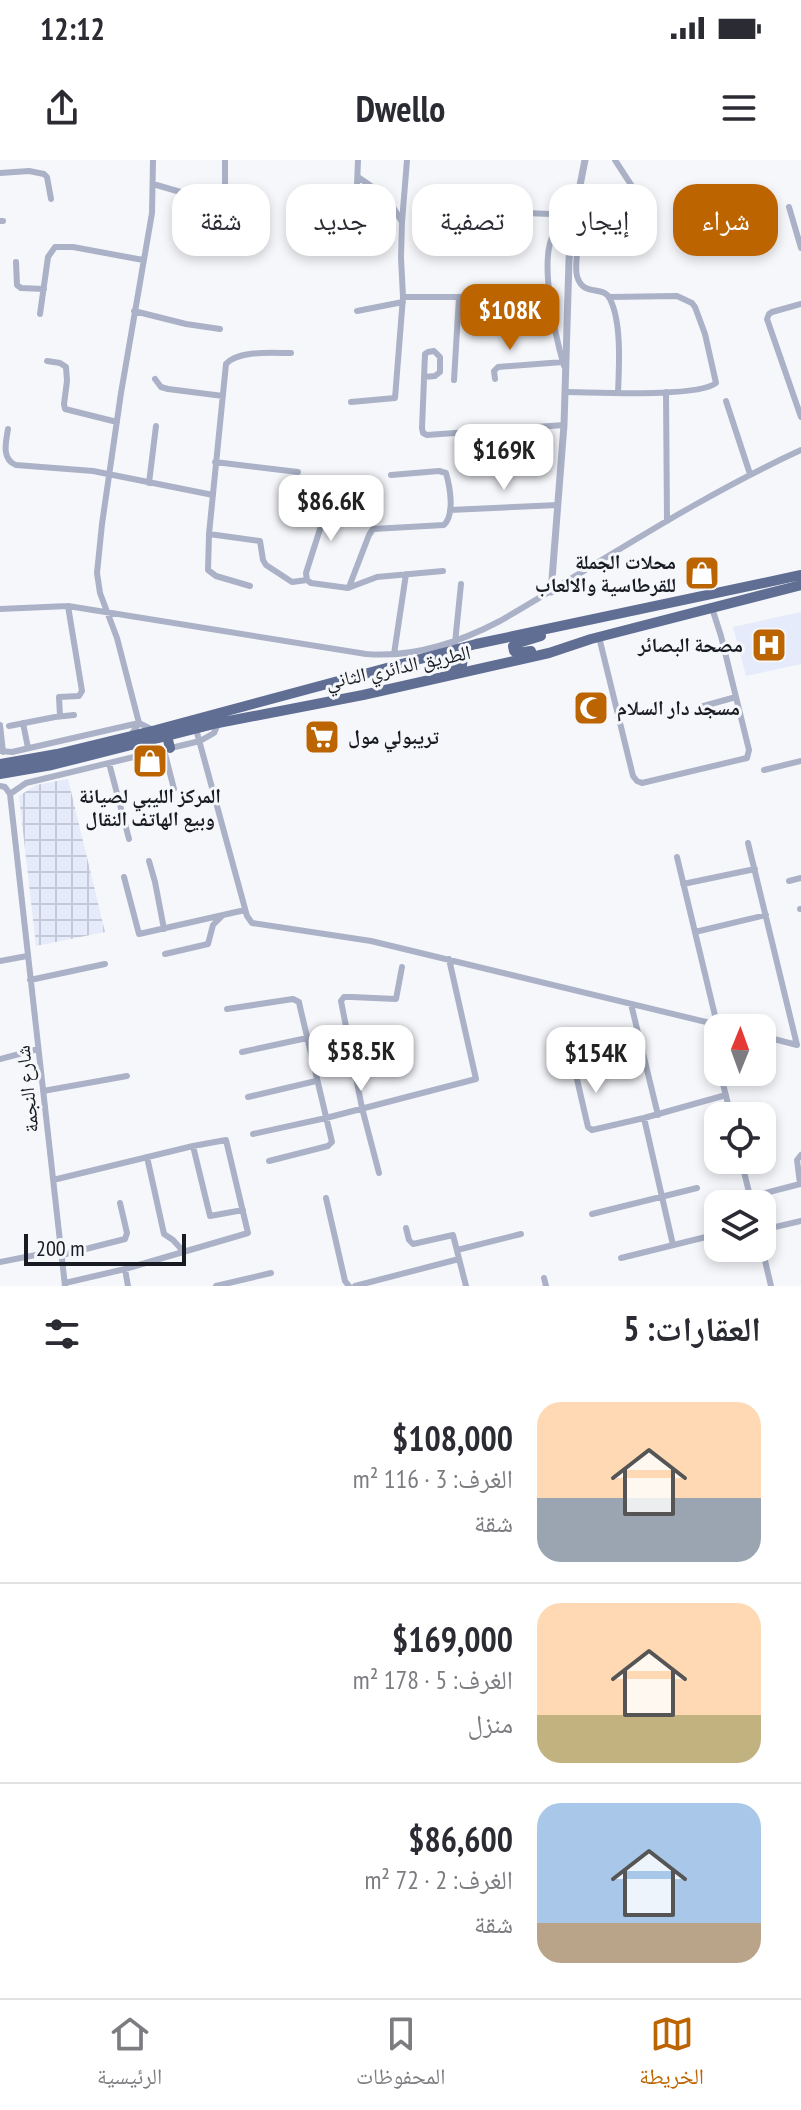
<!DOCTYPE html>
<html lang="ar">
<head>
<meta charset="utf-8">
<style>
	body { margin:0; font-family:"PT Sans Narrow","Noto Naskh Arabic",sans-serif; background:#f2f2f3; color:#2b2b33; direction:rtl; height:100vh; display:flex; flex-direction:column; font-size:30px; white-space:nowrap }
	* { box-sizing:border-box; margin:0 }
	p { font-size:26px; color:#7c7c81 }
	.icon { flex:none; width:44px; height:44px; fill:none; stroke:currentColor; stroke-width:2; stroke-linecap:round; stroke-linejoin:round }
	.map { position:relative; height:1126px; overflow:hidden; direction:ltr }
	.drawer { display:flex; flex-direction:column; background:#fff; flex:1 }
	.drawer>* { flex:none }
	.hud { position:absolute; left:24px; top:24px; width:754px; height:72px; direction:rtl; display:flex; gap:16px }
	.needle { width:52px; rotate:1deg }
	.controls { position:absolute; left:704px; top:854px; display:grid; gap:16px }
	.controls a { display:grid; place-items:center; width:72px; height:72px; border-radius:16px; background:#fff; box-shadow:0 4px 12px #0003; font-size:40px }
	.scale { position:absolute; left:24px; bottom:20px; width:162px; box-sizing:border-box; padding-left:8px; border:4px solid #181b22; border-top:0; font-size:22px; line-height:28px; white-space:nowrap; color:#181b22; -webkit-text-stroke:6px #f6f7fb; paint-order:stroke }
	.price { position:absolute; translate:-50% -68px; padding:0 18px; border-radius:16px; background:#fff; color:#222; font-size:26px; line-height:52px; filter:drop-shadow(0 2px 4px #0008) }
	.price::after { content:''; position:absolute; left:50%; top:48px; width:24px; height:18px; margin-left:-12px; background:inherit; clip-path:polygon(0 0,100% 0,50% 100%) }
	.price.on { background:#bc6400; color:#fff }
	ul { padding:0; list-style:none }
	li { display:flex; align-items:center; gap:24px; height:200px; padding:0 40px }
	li+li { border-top:2px solid #e1e1e2 }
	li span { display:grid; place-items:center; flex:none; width:224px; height:160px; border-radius:24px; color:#555 }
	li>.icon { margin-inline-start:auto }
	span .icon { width:96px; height:96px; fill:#fffc; stroke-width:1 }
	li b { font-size:34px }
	h2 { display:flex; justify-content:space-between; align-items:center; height:96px; padding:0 40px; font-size:34px }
	.tag { padding:0 28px; border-radius:24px; background:#fff; box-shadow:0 4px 12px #0003; font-size:28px; line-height:72px }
	.tag.on { background:#bc6400; color:#fff }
	.status { display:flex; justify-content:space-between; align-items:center; height:56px; padding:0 40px; background:#fff; direction:ltr }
	.status svg { height:22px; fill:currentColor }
	header { display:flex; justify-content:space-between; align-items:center; height:104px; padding:0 40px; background:#fff; font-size:36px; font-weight:700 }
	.tab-bar { display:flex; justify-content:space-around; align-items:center; height:112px; border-top:2px solid #e1e1e2; background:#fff; font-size:22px; color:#7c7c81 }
	.tab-bar a { display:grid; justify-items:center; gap:4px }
	.tab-bar .on { color:#bc6400 }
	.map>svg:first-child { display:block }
</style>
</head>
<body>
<div class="status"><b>12:12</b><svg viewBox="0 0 49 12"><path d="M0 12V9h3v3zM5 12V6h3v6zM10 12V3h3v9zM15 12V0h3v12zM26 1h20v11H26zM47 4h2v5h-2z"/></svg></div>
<header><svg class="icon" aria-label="menu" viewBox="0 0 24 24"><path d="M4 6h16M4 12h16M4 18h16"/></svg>Dwello<svg class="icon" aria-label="share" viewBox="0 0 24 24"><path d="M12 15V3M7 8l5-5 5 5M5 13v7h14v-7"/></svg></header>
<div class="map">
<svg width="801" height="1126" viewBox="0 0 801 1126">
	<defs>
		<pattern id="industrial-grid" width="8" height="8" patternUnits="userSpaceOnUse" patternTransform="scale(2)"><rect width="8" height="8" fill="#e5ebfb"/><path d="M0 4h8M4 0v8" fill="none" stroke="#c4c9d7"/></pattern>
	</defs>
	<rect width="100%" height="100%" fill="#f6f7fb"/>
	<path fill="#e5ebfb" d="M801,452V504L746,516L733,467Z"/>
	<path fill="url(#industrial-grid)" d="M68,619L105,772L36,786L19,636L36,625Z"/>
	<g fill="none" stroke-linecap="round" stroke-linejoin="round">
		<path stroke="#abb2c7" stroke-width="6" d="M615,0L639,37
			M0,13L29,11L44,14L47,17L51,39
			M153,24L225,45V0
			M225,45L229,67L246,69
			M789,47L801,88
			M502,52L575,55
			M0,61H3
			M402,62L407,0
			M343,63L352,57L356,51L358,0
			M577,91C577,99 575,109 577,116C583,138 603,124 610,139C622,163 619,207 618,233
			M16,102L17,125L21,128L44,129
			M403,137H459L549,129
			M801,144L772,152L769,154L767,159L801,257
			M134,151L186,164L220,169
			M357,151L403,142
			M40,154L48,97L55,87H73L143,100
			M47,201L60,203L66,207L67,221L64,244L65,249L117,262
			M564,206C556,179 538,98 554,74L572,66
			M424,217L435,216L440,212V197L434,191L428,192L425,194L422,268L423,273L427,275L564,265
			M155,219L161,227L168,229L223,236
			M495,219L494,211L498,207L563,202
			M454,220L459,137
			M565,232C593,232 697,238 716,223L705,174L695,147L692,143L677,136L609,137
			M666,232L667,361
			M726,241L750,314
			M351,242L395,238L403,137L401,98L402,62L387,37L358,17
			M8,269C6,282 1,299 16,305L93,311L213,335
			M215,302L298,312
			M149,323L156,266
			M450,350L558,345
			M209,374L260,381L263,400L266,405L292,422L307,420L311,423L348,428L377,417L443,411
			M307,420L306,413L327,347
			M250,426L216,416L208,410L209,374L226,204C238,190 273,193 291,193
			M349,427L369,375L373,369L444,365C455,354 450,327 446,313L439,311L391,315
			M0,449L68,446L366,494C413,498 458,483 500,461C600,403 696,338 801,290
			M599,477L633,616L637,621L642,623L747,598L749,590L721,476L712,448
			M455,483L461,424
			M394,494L406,414
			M700,547L736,537
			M60,556L59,537L79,536L82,531L68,446
			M23,563L28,588
			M0,565L3,592
			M9,566L55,557L74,555
			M196,569L247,756L252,763L371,781L731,868
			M131,575L139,563L117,478L100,433L97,413L102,364L121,233L152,53L153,0
			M164,590L174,629
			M0,591L12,592L139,563L151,569
			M109,603L129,679
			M764,610L801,601
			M0,626L5,627L10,634
			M10,634L65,1126
			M10,634L26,623L200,581L214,573L218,564
			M748,683L797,885
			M677,697L717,864
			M149,701L155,722L164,769
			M124,717L139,774L245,750
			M789,721L801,718
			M683,724L755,709
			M800,749H801
			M695,772L766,755
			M165,794L208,784L213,765L222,756
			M0,801L27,796
			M30,820L105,804
			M631,844L658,955
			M227,849L293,839L299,842L300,847L332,982L328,986L269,1001
			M707,862L718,903
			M762,876L797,885
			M242,892L307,878
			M0,899L38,889
			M720,912L731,956
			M576,915L588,967L592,970L644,958L726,935
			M43,931L127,916
			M248,937L316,921
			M644,958L673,1085
			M253,974L326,958L476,919L449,799
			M193,986L210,1056L243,1050
			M147,997L164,1074L173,1080L184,1092
			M741,1000L752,1044
			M379,1013L362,948L341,841L344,837H352L396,839L402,807
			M53,1020L193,986L226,980L248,1073L125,1109L65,1123
			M750,1037L800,1024L797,1000L801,995
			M326,1038L345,1121L349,1126
			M592,1054L697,1028
			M406,1068L409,1080L413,1084L453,1075L466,1126
			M762,1070L801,1061
			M762,1088L771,1126
			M457,1090L521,1074
			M62,1095L125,1079L127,1073L120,1043
			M621,1098L718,1074
			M0,1102L61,1090
			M125,1109L128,1126
			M544,1118L546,1126
			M216,1126L271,1113
			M355,1126L459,1099"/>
		<path stroke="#abb2c7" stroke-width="7" d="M551,432L564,265L569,100L572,66L585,0"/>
		<path stroke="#606e94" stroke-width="10" d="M531,491L517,493L514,491L513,486L515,484L541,476
			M446,498L459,496L463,498L462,505L453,509
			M167,576L170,588
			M0,604L57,594L156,570L476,484L801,415
			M0,614L52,605L218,563L363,535L549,493L591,479L801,425"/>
	</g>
	<defs>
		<symbol id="shop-square" viewBox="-11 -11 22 22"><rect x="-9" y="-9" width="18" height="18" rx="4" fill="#bc6400" stroke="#f6f7fb"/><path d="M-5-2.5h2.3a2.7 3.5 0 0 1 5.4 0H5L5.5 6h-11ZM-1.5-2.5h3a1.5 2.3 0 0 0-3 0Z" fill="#fff"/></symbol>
		<symbol id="hospital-square" viewBox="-11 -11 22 22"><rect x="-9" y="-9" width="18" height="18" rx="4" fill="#bc6400" stroke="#f6f7fb"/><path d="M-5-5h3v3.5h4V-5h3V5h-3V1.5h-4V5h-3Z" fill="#fff"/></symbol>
		<symbol id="mosque-square" viewBox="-11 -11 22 22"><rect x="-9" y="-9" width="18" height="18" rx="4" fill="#bc6400" stroke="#f6f7fb"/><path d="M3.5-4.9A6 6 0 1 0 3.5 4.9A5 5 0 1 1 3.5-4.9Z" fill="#fff"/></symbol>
		<symbol id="supermarket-square" viewBox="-11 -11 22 22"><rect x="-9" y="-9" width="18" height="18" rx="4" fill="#bc6400" stroke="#f6f7fb"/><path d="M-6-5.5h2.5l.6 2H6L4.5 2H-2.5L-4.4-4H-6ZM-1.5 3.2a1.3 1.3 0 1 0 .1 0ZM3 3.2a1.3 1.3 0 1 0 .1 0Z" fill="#fff"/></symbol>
	</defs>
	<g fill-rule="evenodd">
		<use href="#shop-square" x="682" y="393" width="40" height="40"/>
		<use href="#hospital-square" x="749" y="465" width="40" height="40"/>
		<use href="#mosque-square" x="571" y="528" width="40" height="40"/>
		<use href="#supermarket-square" x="302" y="557" width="40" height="40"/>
		<use href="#shop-square" x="130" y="581" width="40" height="40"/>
	</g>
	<g text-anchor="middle" stroke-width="6" stroke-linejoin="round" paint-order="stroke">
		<g font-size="20" font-weight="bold" fill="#181b22" stroke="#f6f7fb" text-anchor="end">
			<text x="676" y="409">محلات الجملة<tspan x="676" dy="23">للقرطاسية والالعاب</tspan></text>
			<text x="743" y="492">مصحة البصائر</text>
			<text x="617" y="555" text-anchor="start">مسجد دار السلام</text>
			<text x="348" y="584" text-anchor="start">تريبولي مول</text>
			<text x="150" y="643" text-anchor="middle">المركز الليبي لصيانة<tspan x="150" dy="23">وبيع الهاتف النقال</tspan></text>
		</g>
		<g font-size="20" fill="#181b22" stroke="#f6f7fb">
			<text transform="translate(398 507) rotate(-12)" y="7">الطريق الدائري الثاني</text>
			<text transform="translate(27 929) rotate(-96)" y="7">شارع النجمة</text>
		</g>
	</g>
</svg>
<div class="controls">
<a><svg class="needle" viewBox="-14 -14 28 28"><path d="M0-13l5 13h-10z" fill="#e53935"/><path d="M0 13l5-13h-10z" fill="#7c7c81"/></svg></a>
<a><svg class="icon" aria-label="locate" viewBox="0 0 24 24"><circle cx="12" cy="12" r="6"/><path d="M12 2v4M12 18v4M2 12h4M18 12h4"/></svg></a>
<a><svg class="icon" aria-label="layers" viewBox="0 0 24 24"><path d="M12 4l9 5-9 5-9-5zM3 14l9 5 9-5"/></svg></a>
</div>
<div class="scale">200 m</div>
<b class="price on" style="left:510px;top:192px">$108K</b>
<b class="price" style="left:504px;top:332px">$169K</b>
<b class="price" style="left:331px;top:383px">$86.6K</b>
<b class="price" style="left:361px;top:933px">$58.5K</b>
<b class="price" style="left:596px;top:935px">$154K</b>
<div class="hud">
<a class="tag on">شراء</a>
<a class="tag">إيجار</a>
<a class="tag">تصفية</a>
<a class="tag">جديد</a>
<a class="tag">شقة</a>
</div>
</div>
<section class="drawer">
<h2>العقارات: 5<svg class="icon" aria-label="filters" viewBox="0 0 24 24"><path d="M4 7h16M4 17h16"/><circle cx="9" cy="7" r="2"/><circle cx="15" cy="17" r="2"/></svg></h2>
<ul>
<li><span style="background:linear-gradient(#ffd9b3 60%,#9aa5b1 0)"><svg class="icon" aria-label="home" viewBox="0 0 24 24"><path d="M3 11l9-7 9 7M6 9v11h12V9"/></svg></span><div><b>$108,000</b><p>الغرف: 3 · 116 m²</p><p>شقة</p></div></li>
<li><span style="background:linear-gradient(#ffd9b3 70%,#c2b280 0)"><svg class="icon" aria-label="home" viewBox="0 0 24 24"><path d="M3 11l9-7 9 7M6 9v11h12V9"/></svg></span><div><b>$169,000</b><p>الغرف: 5 · 178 m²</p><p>منزل</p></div></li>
<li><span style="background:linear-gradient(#a9c7e8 75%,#b9a48a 0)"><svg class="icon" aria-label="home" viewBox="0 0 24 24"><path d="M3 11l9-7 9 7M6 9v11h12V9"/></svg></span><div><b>$86,600</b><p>الغرف: 2 · 72 m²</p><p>شقة</p></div></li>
</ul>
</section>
<nav class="tab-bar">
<a class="on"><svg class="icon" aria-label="map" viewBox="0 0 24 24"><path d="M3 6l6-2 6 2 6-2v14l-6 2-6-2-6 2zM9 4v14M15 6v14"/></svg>الخريطة</a>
<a><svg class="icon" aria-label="saved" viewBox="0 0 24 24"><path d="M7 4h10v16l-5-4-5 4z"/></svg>المحفوظات</a>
<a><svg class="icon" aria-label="home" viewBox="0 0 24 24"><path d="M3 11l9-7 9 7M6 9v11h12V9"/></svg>الرئيسية</a>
</nav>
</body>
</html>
